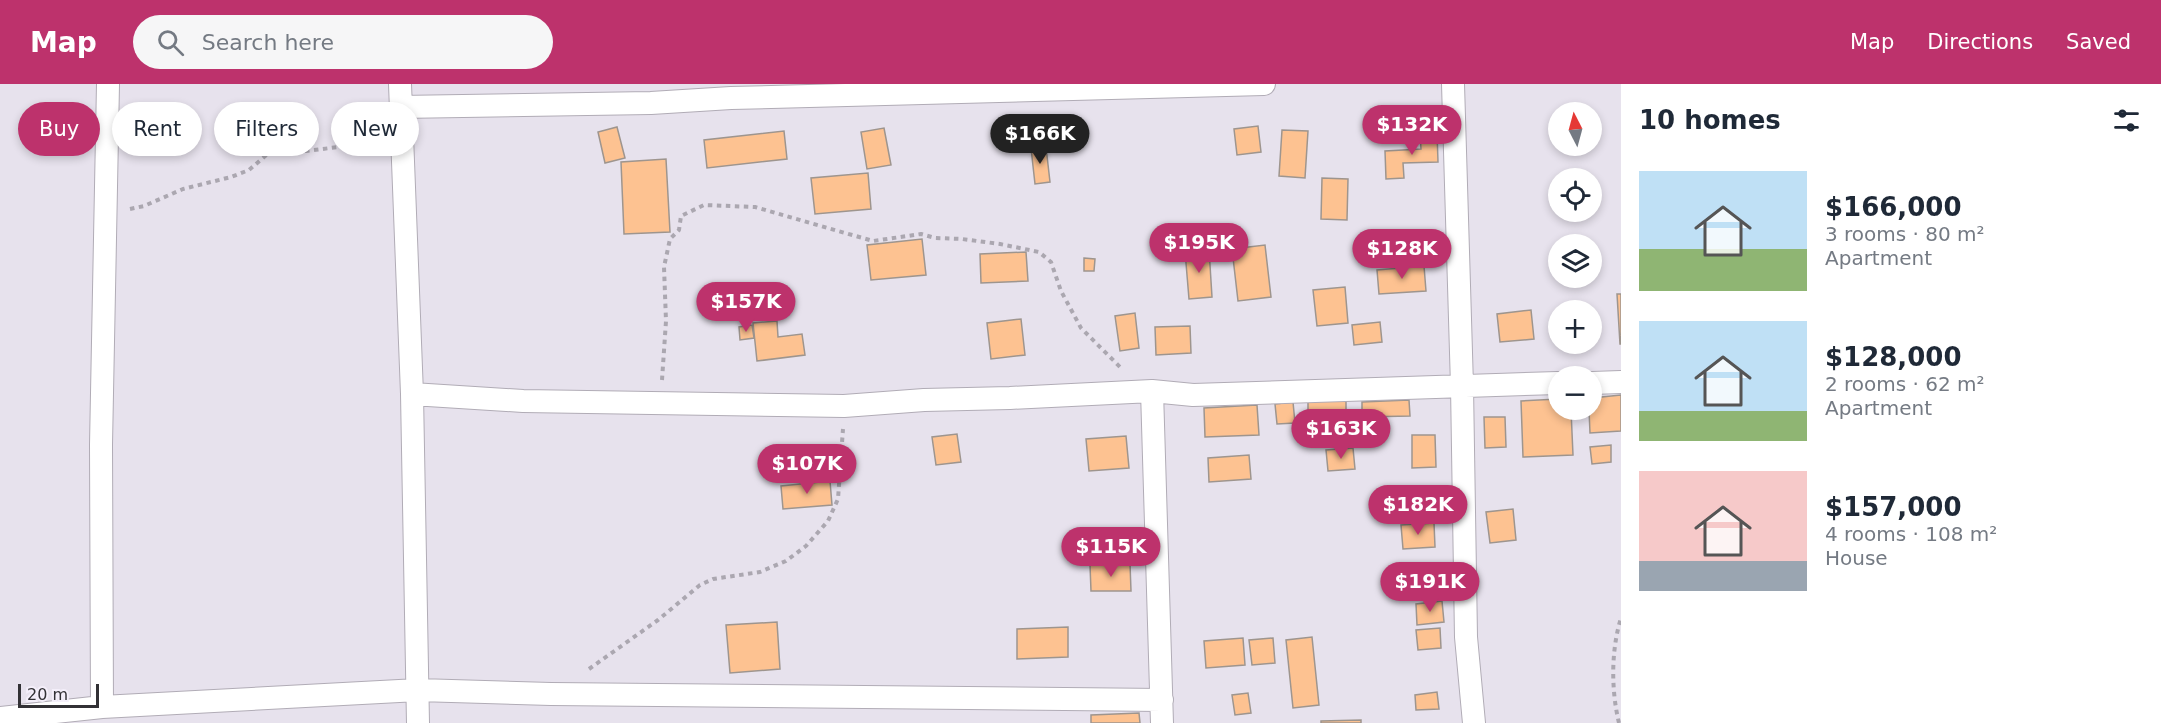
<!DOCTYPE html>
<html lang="en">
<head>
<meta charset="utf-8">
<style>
	body { margin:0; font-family:"DejaVu Sans",sans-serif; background:#f6f6f7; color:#1f2937; height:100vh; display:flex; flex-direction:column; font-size:22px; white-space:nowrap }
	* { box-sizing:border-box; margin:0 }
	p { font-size:20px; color:#747a83 }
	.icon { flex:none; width:33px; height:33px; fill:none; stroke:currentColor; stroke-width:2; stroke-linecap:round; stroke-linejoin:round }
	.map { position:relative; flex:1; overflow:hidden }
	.side { display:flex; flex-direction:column; background:#fff; width:540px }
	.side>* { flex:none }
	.top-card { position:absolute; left:18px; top:18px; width:570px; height:54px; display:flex; gap:12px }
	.needle { width:39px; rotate:354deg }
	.controls { position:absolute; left:1548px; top:18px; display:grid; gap:12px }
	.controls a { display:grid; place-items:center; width:54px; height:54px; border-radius:50%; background:#fff; box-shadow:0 3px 9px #0003; font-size:30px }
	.scale { position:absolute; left:18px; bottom:15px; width:81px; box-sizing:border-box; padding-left:6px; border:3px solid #323135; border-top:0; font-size:16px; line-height:21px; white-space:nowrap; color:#323135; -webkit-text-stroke:4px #f4effa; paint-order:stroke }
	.price { position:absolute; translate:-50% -51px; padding:0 14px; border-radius:21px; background:#bd326c; color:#fff; font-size:20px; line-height:39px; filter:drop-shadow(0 2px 3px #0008) }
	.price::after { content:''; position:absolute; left:50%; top:36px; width:18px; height:14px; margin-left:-9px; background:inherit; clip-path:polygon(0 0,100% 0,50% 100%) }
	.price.on { background:#222; color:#fff }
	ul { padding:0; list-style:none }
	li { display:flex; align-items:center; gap:18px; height:150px; padding:0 18px }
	li span { display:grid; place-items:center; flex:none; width:168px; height:120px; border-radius:0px; color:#555 }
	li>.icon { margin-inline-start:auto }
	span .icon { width:72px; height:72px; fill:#fffc; stroke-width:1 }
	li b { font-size:26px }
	h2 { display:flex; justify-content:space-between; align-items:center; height:72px; padding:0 18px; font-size:26px }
	.chip { padding:0 21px; border-radius:27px; background:#fff; box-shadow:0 3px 9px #0003; font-size:21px; line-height:54px }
	.chip.on { background:#bd326c; color:#fff }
	header { display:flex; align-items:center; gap:36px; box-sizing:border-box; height:84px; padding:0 30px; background:#bd326c; color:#fff }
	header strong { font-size:28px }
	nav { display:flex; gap:33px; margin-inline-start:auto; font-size:21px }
	.search { width:420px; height:54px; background:#f6f6f7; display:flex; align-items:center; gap:15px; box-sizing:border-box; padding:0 21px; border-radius:33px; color:#747a83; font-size:22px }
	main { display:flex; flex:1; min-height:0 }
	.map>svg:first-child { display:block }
</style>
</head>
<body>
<header>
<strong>Map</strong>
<div class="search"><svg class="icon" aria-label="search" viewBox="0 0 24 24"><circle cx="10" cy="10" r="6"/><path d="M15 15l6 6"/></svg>Search here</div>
<nav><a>Map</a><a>Directions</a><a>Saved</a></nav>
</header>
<main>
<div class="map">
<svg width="1621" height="639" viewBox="0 0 1621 639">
	<rect width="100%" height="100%" fill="#e7e2ed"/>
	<path fill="#fdc291" stroke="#9e958e" stroke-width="1.5" d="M1258,42L1261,68L1237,71L1234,45Z
		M617,43L625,74L605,79L598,48Z
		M884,44L891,81L867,85L861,48Z
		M1282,46L1308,47L1305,94L1279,92Z
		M784,47L787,75L707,84L704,56Z
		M1437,48L1438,78L1403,79L1404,94L1386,95L1385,67L1421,65L1420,49Z
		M1046,63L1050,98L1035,100L1031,64Z
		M666,75L670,148L624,150L621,78Z
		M868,89L871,125L815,130L811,94Z
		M1322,94L1348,95L1347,136L1321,135Z
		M922,155L926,191L871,196L867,161Z
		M1265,161L1271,213L1238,217L1232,165Z
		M1209,165L1212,213L1189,215L1185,167Z
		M1026,168L1028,197L981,199L980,170Z
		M1084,174L1095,175L1094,187H1084Z
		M1424,182L1426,207L1379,210L1377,186Z
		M1345,203L1348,239L1317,242L1313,206Z
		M1617,210H1621V260H1620Z
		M1531,226L1534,255L1500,258L1497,230Z
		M1135,229L1139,264L1120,267L1115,232Z
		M1021,235L1025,271L991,275L987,239Z
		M777,237L778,253L802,250L805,271L757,277L753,239Z
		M1380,238L1382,258L1354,261L1352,241Z
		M752,241L754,254L740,256L739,243Z
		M1190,242L1191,269L1156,271L1155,243Z
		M1621,311V347L1590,349L1589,326H1592V314Z
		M1558,315V326H1571L1573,371L1523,373L1521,317Z
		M1409,316L1410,332L1362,333V318Z
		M1308,317H1346V335H1308Z
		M1293,318L1295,339L1277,340L1275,320Z
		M1257,321L1259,351L1205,353L1204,324Z
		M1484,333H1505L1506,363L1485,364Z
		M957,350L961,378L936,381L932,353Z
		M1412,351H1435L1436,383L1412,384Z
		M1126,352L1129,384L1089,387L1086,355Z
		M1611,361V378L1592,380L1590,363Z
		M1353,364L1355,385L1328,387L1326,366Z
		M1249,371L1251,395L1209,398L1208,374Z
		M830,397L832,421L783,425L781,402Z
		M1437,406L1439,429L1400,433L1398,409Z
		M1513,425L1516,456L1490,459L1486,428Z
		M1434,439L1435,463L1403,465L1401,441Z
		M1130,480L1131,507H1091L1090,481Z
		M1442,517L1444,538L1417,541L1416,520Z
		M777,538L780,585L730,589L726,541Z
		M1068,543V573L1017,575V545Z
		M1440,544L1441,564L1418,566L1416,546Z
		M1312,553L1319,621L1293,624L1286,556Z
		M1243,554L1245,581L1206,584L1204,557Z
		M1273,554L1275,579L1252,581L1249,556Z
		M1437,608L1439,625L1416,626L1415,611Z
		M1248,609L1251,629L1235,631L1232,611Z
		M1139,629L1140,639H1091V631Z
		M1361,636V639H1321V637Z"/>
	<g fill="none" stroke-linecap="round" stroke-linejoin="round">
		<defs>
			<path id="minor" d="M400,0L412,310L418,639
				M1453,0L1462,302L1466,553L1474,639
				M400,23L651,19L731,14L1264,0
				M1592,299L1621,298
				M1152,307L1162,639
				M412,310L523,317L844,322L924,316L1010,314L1152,307L1193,311L1558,299
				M102,623L101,361L108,0
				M0,634L102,623L418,606L551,610L1162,616"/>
		</defs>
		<use href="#minor" stroke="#b1acb6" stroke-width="24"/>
		<path stroke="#aba7b0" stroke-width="4" stroke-dasharray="4.5 4.5" stroke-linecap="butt" d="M130,125L144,122L183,105L231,93L249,86L271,67L283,65L306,67L355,61L378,64
			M662,296L666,237L664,183L670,155L679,146L681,132L704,121L755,123L873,157L921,150L935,154L962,155L1000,160L1039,168L1051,178L1061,207L1081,244L1120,283
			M589,585L658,536L700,501L713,495L760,488L786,477L806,462L828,437L838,415L843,345
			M1619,639C1611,606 1611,566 1621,534"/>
		<use href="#minor" stroke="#fff" stroke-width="22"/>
	</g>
</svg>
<div class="controls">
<a><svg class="needle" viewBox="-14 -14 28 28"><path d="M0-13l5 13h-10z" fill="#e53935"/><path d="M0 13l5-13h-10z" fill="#747a83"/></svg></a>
<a><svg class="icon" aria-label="locate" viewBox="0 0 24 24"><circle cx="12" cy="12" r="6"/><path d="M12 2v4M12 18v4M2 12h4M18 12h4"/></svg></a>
<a><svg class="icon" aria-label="layers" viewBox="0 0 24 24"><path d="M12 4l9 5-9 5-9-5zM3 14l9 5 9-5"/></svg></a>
<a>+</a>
<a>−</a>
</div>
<div class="scale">20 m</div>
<b class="price" style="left:1412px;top:72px">$132K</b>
<b class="price on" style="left:1040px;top:81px">$166K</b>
<b class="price" style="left:1199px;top:190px">$195K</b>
<b class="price" style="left:1402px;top:196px">$128K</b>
<b class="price" style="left:746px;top:249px">$157K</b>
<b class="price" style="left:1341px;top:376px">$163K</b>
<b class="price" style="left:807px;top:411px">$107K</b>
<b class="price" style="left:1418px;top:452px">$182K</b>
<b class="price" style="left:1111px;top:494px">$115K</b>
<b class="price" style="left:1430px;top:529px">$191K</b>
<div class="top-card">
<a class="chip on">Buy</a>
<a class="chip">Rent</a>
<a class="chip">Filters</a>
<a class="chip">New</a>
</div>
</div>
<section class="side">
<h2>10 homes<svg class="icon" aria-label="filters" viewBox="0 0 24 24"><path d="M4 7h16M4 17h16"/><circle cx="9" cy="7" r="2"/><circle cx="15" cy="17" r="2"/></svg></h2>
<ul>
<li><span style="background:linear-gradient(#bfe0f5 65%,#8fb573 0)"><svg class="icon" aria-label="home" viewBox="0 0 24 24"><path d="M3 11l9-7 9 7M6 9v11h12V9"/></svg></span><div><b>$166,000</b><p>3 rooms · 80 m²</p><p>Apartment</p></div></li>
<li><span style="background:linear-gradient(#bfe0f5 75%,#8fb573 0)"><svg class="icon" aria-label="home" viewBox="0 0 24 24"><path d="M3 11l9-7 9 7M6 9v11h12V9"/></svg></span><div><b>$128,000</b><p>2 rooms · 62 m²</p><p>Apartment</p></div></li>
<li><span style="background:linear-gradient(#f6c9c9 75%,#9aa5b1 0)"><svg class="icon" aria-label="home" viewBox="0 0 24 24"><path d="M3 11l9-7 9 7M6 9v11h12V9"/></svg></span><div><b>$157,000</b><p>4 rooms · 108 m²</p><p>House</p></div></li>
</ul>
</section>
</main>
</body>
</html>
